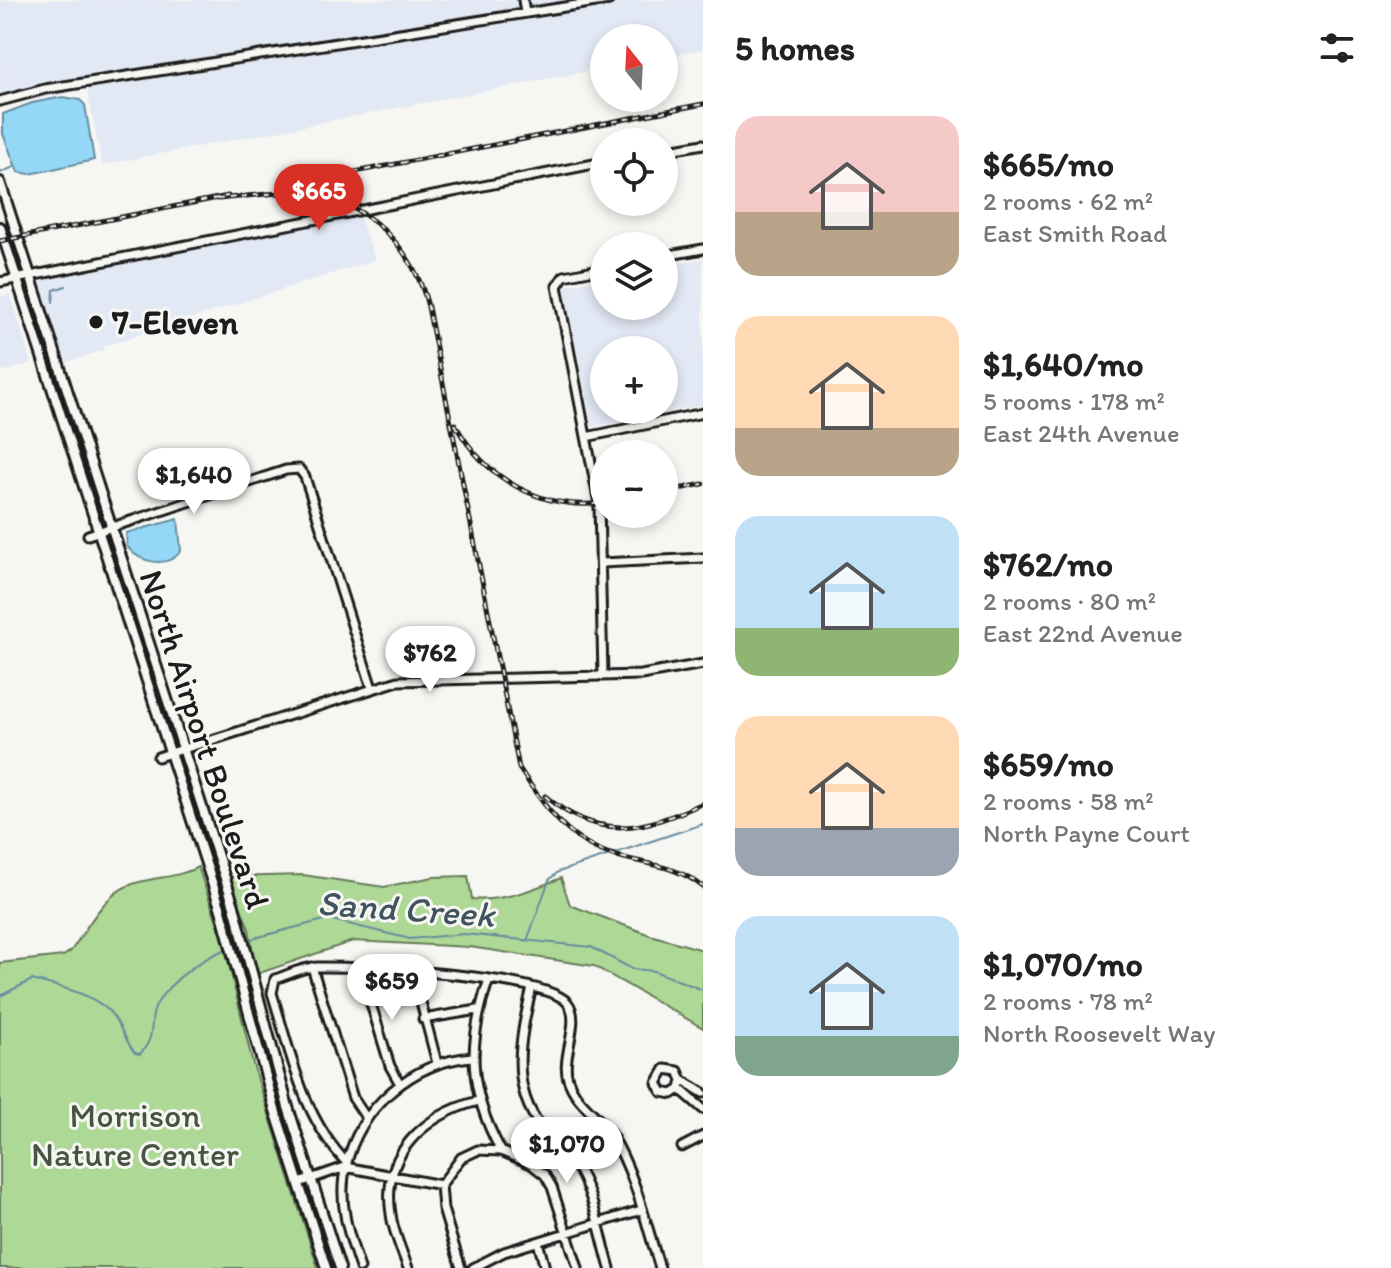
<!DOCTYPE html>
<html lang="en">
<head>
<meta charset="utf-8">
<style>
	body { margin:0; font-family:Itim,sans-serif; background:#f2f2f2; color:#222; height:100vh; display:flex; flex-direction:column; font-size:30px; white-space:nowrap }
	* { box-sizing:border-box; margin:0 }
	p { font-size:26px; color:#767676 }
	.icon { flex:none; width:44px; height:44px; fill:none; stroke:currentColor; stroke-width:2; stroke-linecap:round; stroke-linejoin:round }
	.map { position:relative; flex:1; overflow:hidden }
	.panel { display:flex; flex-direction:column; background:#fff; width:688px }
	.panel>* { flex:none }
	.needle { width:52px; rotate:342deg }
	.buttons { position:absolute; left:590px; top:24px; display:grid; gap:16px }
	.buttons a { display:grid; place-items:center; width:88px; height:88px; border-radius:50%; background:#fff; box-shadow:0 4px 12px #0003; font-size:40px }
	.price { position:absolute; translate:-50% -68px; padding:0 18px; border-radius:28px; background:#fff; color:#222; font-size:26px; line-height:52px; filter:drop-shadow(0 2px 4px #0008) }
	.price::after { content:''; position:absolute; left:50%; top:48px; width:24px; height:18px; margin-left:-12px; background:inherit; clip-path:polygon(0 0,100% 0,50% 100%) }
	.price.current { background:#d93025; color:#fff }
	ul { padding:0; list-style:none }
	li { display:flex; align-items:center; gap:24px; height:200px; padding:0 32px }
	li span { display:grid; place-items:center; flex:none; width:224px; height:160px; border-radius:24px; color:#555 }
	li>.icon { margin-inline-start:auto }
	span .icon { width:96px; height:96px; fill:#fffc; stroke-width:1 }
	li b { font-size:34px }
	h2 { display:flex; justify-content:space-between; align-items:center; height:96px; padding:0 32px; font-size:34px }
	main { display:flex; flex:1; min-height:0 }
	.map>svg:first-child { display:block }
</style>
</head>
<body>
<main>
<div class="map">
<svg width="703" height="1268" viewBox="0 0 703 1268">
	<rect width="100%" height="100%" fill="#f6f6f2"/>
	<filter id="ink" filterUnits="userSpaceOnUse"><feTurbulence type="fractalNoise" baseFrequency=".0125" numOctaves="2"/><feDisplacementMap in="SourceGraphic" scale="16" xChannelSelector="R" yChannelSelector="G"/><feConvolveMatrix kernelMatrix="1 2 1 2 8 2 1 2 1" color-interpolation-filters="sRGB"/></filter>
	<g filter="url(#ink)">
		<path fill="#e2e8f4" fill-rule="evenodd" d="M0,0H703V49L664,57V38H604V68L102,165L87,89L0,107Z
			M348,215H359L375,260L104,346V350L61,364L38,289L40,281Z
			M703,258V405L592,427L564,286L604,278V306H664V266ZM664,350V410H604V350Z
			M11,295L31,363L0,373V297Z"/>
		<path fill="#aed896" stroke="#657a59" stroke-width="2" d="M198,867L222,936L253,1064L318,1268H0V963L63,956L71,951C86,930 104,894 130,885C153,876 175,879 198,867Z
			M303,875L384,887L433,877L468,876L472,899C502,902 534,889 561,878L570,905L650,935L703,950V1028L594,966L470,947L353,941L257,974L249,929L229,877Z"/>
		<path fill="#95d7f7" stroke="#658c9f" stroke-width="2" d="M63,97L80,100L85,105L94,160L30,174L18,172L3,134V114L32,103Z
			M178,519L181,551C168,569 138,563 127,546L126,533Z"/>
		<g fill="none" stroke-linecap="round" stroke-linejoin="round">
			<path stroke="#658c9f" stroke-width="2" d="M0,173L14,167
				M53,302L54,290L66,286
				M247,940L328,919L410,939L464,934L591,947L632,969L654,971L703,990
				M527,941L549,880L558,872L703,824
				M0,996L32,980C56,986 89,992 108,1010C119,1020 125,1041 135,1053L140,1054C159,1033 146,1022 158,1002C170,981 204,957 227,949"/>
			<defs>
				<path id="minor" d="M523,0L525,13
					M0,101L45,89L609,0
					M664,151L703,144
					M664,256L703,249
					M0,282L604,162
					M586,437L703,413
					M88,535L286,470L299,469L305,477L372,688
					M602,563L703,558
					M603,676L599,504L557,286L564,276L604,268
					M158,757L398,681L641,675L703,664
					M312,967L353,1098L367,1119
					M360,968L390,1066L400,1084
					M413,972L437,1063
					M489,979C467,1044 468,1090 501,1151
					M532,987C521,1035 508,1086 542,1128C552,1140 566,1151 575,1164C594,1193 600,1235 610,1268
					M423,1019L478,1010
					M682,1080L680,1089L672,1094L662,1092L657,1083L665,1069L678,1071L682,1080L703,1093
					M680,1089L703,1109
					M682,1147L703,1136
					M347,1163C302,1117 291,1053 272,993L275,979C288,975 302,967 316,967C358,966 542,975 567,1002C583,1020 560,1057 568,1079C576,1104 599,1115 612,1136C636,1175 646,1225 660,1268
					M299,1183L345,1167L441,1185
					M538,1242L545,1268
					M360,1268C349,1236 337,1201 346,1166C360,1107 412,1062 472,1057
					M408,1268C402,1251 393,1232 391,1214C381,1153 425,1115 478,1101
					M461,1268L443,1209L441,1185L461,1158L478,1150L501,1151L531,1164L545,1175L552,1187L578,1268
					M473,1268L504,1252L641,1210"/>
				<path id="major" d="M0,182L234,906L288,1107L340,1268
					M0,227L221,910L275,1110L326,1268"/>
			</defs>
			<use href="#minor" stroke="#1c1c1c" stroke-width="13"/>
			<use href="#major" stroke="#1c1c1c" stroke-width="14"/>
			<use href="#minor" stroke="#f6f6f2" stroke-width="7"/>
			<use href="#major" stroke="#f6f6f2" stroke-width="8"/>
			<defs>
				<path id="rail" d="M283,186L703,104
					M217,199C245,197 275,191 304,194C366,199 414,248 428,307L519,768C545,807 569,844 617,856C649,865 676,865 703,887
					M0,241L228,196
					M455,424C485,479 542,511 604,503
					M664,492L703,484
					M545,796C599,842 644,830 703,803"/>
			</defs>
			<use href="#rail" stroke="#1c1c1c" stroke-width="5"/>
			<use href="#rail" stroke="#f6f6f2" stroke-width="2" stroke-dasharray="6" stroke-linecap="butt"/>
		</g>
	</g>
	<circle fill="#1c1c1c" stroke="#f6f6f2" stroke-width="3" cx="96" cy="322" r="8"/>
	<g text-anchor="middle" stroke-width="6" stroke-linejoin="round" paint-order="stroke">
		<g font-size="34" font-weight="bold" fill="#1c1c1c" stroke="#f6f6f2" text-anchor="start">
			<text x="112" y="334">7-Eleven</text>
		</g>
		<g font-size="34" fill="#1c1c1c" stroke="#f6f6f2">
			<text transform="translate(205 739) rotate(72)" y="12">North Airport Boulevard</text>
		</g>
		<g font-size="34" fill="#485441" stroke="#f6f6f2">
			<text x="135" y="1127">Morrison<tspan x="135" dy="39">Nature Center</tspan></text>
		</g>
		<g font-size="36" font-style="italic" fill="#40545e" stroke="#f6f6f2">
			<text transform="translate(406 908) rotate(4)" y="13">Sand Creek</text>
		</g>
	</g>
</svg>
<div class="buttons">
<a><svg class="needle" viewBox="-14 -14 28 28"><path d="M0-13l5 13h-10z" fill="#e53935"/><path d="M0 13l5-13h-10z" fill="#767676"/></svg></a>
<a><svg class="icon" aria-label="locate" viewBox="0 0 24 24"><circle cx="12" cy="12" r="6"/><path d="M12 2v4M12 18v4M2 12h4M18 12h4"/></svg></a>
<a><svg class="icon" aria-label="layers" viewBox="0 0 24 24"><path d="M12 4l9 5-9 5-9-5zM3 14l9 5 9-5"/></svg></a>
<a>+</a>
<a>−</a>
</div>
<b class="price current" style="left:319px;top:232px">$665</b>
<b class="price" style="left:194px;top:516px">$1,640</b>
<b class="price" style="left:430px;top:694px">$762</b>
<b class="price" style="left:392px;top:1022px">$659</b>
<b class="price" style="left:567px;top:1185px">$1,070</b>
</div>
<section class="panel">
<h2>5 homes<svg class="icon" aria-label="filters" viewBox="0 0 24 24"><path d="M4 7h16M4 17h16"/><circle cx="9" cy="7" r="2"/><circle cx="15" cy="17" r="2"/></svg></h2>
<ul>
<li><span style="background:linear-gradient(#f6c9c9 60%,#b9a48a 0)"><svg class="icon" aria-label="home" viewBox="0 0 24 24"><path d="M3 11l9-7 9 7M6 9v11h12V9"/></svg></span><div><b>$665/mo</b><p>2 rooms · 62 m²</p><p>East Smith Road</p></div></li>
<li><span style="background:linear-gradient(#ffd9b3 70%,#b9a48a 0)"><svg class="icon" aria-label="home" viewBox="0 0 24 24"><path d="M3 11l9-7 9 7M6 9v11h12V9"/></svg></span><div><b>$1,640/mo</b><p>5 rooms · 178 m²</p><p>East 24th Avenue</p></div></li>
<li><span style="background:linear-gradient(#bfe0f5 70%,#8fb573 0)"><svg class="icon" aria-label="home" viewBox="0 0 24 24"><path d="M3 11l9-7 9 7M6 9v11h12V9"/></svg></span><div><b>$762/mo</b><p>2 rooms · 80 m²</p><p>East 22nd Avenue</p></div></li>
<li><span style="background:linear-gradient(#ffd9b3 70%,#9aa5b1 0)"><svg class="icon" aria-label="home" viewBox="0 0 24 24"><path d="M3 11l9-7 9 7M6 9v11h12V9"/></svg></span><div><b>$659/mo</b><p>2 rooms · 58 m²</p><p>North Payne Court</p></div></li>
<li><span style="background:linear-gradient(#bfe0f5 75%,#7fa58c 0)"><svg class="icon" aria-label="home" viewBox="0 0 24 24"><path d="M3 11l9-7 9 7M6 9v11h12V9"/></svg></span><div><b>$1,070/mo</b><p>2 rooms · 78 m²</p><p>North Roosevelt Way</p></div></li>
</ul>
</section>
</main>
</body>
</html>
